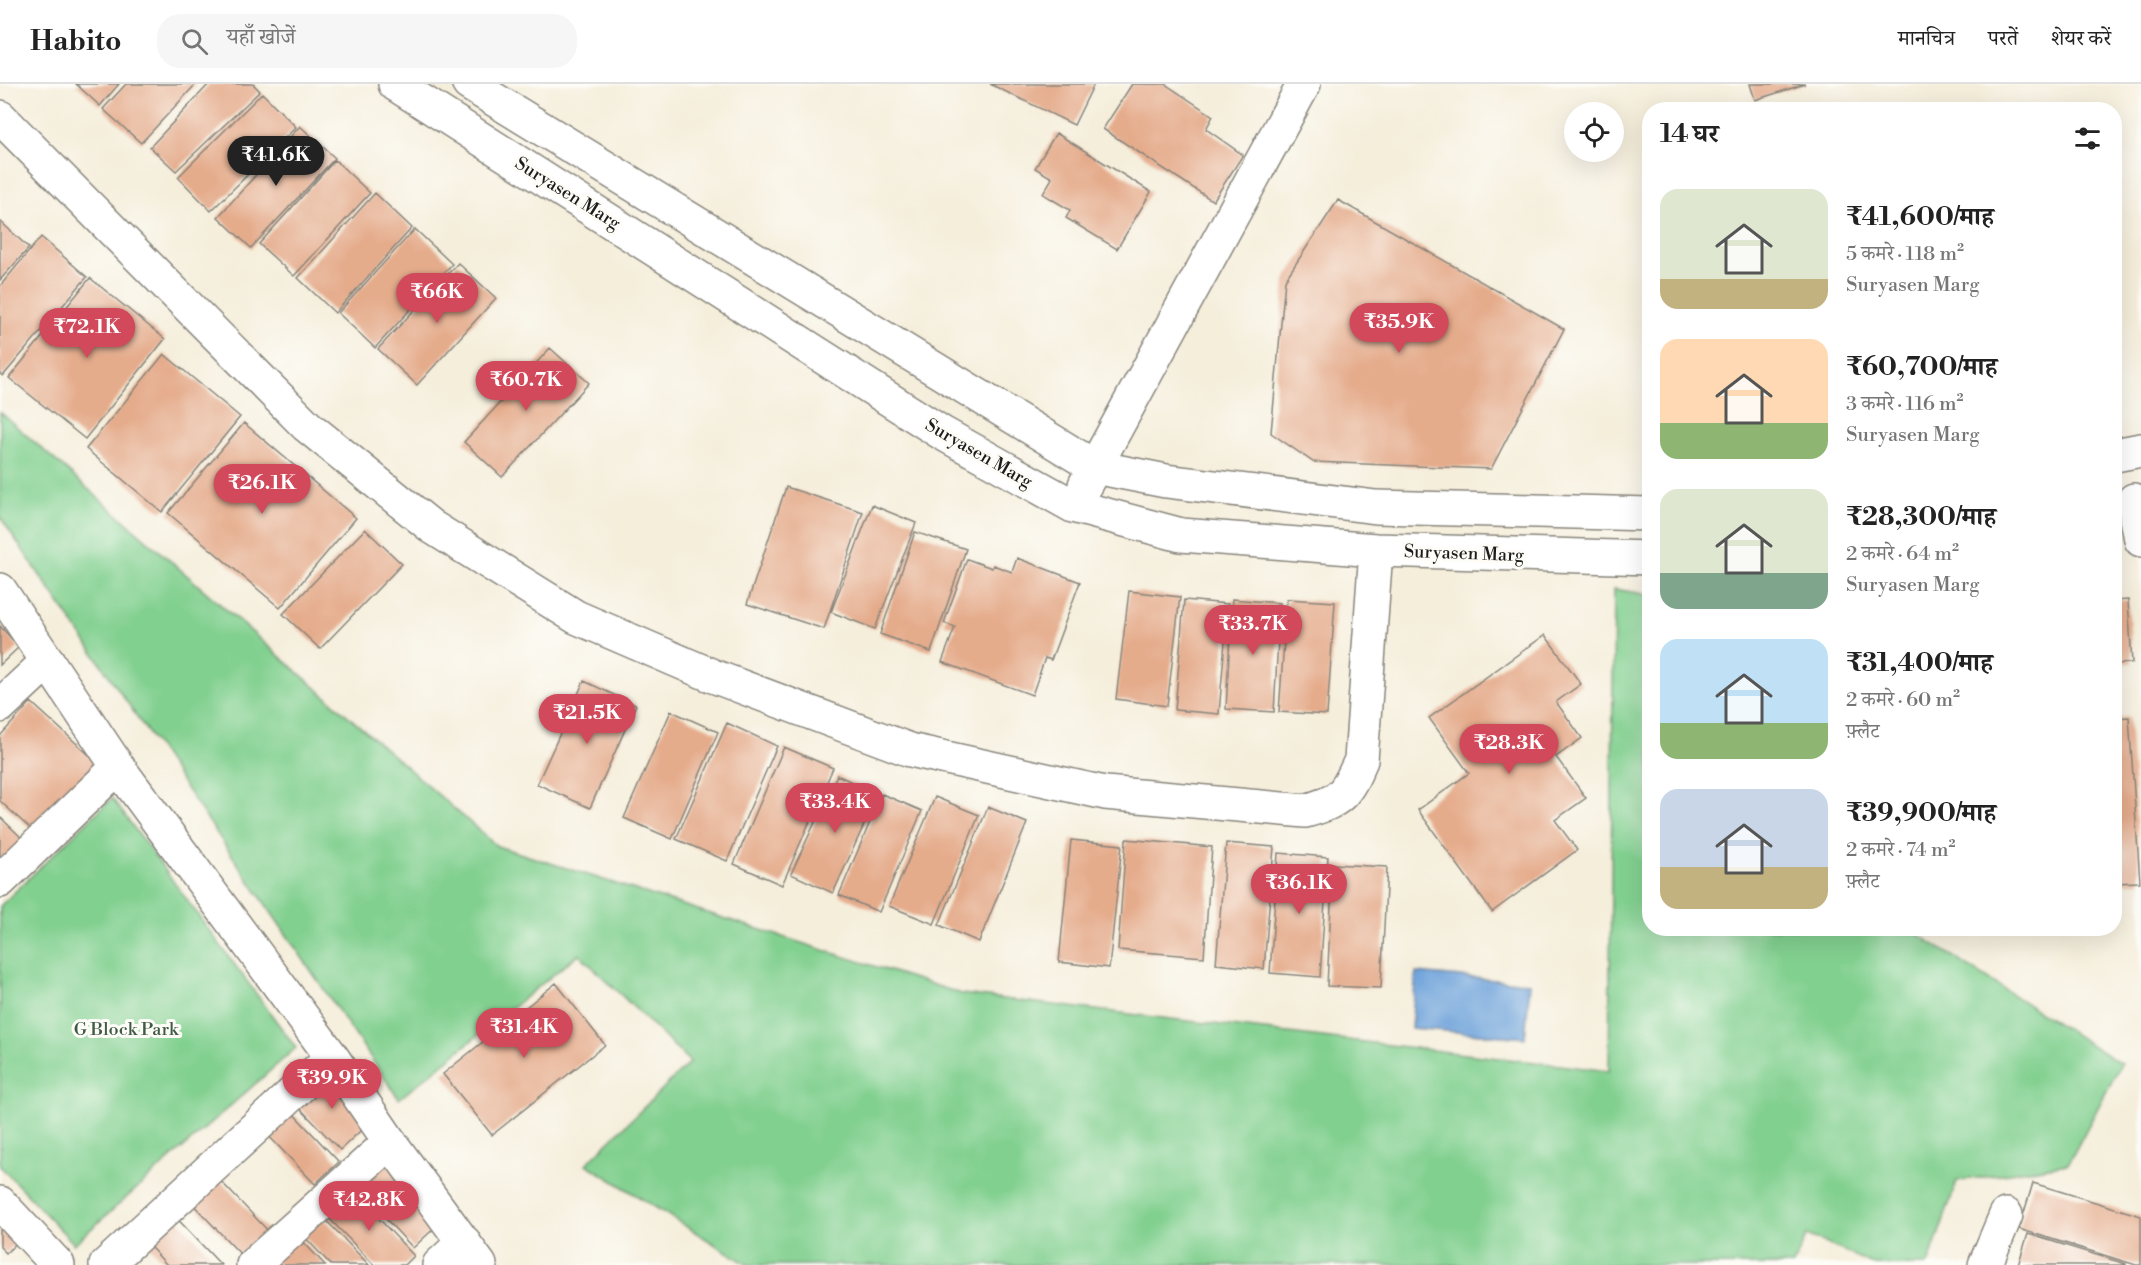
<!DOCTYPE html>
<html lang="hi">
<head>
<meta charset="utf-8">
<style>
	body { margin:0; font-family:"Libre Bodoni","Noto Serif Devanagari",serif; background:#f6f6f6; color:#222; height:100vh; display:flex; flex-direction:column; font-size:22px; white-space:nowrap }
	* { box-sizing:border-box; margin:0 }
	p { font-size:20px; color:#767676 }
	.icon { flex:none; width:33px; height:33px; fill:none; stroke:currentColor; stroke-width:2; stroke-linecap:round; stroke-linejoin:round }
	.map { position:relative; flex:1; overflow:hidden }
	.side { position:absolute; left:1642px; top:18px; width:480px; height:834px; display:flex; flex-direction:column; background:#fff; border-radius:24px; box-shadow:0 6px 24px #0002 }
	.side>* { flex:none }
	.fabs { position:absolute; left:1564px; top:18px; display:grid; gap:12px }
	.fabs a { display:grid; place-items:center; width:60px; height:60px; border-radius:50%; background:#fff; box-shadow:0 6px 24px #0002; font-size:30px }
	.price { position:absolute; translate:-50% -51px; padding:0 14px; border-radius:21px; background:#d1495b; color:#fff; font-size:20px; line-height:39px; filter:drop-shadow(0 2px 3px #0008) }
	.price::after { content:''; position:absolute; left:50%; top:36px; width:18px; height:14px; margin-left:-9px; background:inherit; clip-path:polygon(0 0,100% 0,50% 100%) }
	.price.on { background:#222; color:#fff }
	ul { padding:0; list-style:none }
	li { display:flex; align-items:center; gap:18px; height:150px; padding:0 18px }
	li span { display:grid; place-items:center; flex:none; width:168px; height:120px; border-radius:18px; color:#555 }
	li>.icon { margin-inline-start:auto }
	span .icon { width:72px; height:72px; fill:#fffc; stroke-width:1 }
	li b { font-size:26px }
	h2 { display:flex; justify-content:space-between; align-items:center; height:72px; padding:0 18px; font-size:26px }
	header { display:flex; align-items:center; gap:36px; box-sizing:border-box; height:84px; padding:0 30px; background:#fff; border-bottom:2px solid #e0e0e0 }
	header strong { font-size:28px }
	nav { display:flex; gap:33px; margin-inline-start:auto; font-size:21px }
	.search { width:420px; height:54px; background:#f6f6f6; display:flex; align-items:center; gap:15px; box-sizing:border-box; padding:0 21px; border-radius:24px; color:#767676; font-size:22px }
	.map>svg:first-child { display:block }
</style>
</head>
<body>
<header>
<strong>Habito</strong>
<div class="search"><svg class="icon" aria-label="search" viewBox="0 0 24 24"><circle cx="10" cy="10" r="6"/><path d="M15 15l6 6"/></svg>यहाँ खोजें</div>
<nav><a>मानचित्र</a><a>परतें</a><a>शेयर करें</a></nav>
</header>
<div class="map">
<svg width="2141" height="1181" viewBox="0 0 2141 1181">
	<rect width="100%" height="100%" fill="#fdfcf7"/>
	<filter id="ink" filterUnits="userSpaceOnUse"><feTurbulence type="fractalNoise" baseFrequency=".0167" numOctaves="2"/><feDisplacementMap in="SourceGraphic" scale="12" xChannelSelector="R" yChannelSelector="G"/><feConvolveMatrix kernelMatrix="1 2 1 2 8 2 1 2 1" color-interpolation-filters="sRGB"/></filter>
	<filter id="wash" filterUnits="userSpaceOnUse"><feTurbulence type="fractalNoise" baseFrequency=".008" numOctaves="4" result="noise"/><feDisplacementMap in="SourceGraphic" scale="24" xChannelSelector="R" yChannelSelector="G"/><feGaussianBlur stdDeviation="1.35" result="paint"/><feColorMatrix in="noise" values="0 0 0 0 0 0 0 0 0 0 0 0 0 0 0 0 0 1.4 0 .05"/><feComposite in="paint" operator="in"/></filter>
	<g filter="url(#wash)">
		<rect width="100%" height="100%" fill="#f5eedb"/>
		<path fill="#82d090" stroke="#4f7656" stroke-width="1.5" d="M0,328L497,762L962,910L1609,987L1614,505L1650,511V844L1910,845L2121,980L2068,1080L1957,1097L1928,1181H1875L1807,1151L1793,1181H748L586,1080L690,978L579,870L399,1015L0,433Z
			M112,714L296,964L74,1160L0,1082V822Z"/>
		<path fill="#6da2da" stroke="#445f7b" stroke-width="1.5" d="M1416,889L1530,899L1525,954L1411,944Z"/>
		<g id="blocks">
			<path fill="#e5ac8c" d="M76,0H119L100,22Z
				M126,0H196L141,59L103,25Z
				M209,0H253L260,7L176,87L150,63Z
				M990,0H1094L1074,41Z
				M1132,0H1165L1213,32L1206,45L1243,71L1213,117L1103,45Z
				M1750,0H1805L1755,16Z
				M262,9L296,43L211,127L178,93Z
				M300,42L335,74L251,164L218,133Z
				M1056,49L1151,108L1117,165L1066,134L1070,126L1043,110L1052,94L1035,84Z
				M335,76L370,109L294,192L259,160Z
				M375,109L412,144L335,229L298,194Z
				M1338,116L1564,245L1491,385L1313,378L1271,349L1285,196Z
				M0,137L29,164L0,196Z
				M415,145L452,180L375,264L338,229Z
				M41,153L87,193L3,292L0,290V202Z
				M458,179L496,214L417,301L378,265Z
				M90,194L165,255L85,355L9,294Z
				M550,264L589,299L502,393L464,358Z
				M164,270L240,333L162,428L86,365Z
				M244,339L356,434L280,524L168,429Z
				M786,403L863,428L824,545L747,520Z
				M872,421L916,439L875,545L831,528Z
				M365,445L402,480L320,565L283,530Z
				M915,448L966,465L931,568L880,550Z
				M1017,474L1080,498L1051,576L1045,574L1032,611L942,578L955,543L944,539L967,475L992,484L993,481L1012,488Z
				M1129,507L1180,513L1167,622L1116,615Z
				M1232,515L1280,519L1274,628L1226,625Z
				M1287,515L1335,518L1327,631L1279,628Z
				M1184,516L1228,520L1219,630L1175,626Z
				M2128,516L2132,579L2115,580V517Z
				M0,542L19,563L0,581Z
				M1545,551L1581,600L1556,618L1582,654L1556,673L1586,714L1555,736L1577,766L1492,828L1418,726L1469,689L1429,634Z
				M584,597L636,621L590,724L537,700Z
				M31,618L99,680L36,750L0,717V652Z
				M671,627L718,648L672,755L624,734Z
				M2129,633L2140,798L2115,799V634Z
				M727,639L777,662L727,777L676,755Z
				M784,663L833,684L782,801L734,780Z
				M837,691L878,710L833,809L791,790Z
				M882,710L922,727L879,828L839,811Z
				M935,713L979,731L934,840L889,822Z
				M988,723L1027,739L979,858L939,841Z
				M0,733L26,758L0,785Z
				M1126,755L1212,763L1204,873L1118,866Z
				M1071,756L1122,761L1109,884L1059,878Z
				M1226,759L1274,763L1264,885L1216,880Z
				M1278,769L1328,773L1320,893L1270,889Z
				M1333,780L1387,783L1381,904L1327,902Z
				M556,899L605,961L492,1051L443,990Z
				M325,986L372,1036L340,1066L293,1017Z
				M286,1022L339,1078L315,1100L262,1045Z
				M383,1074L442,1137L413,1164L354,1101Z
				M211,1087L273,1152L247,1177L185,1112Z
				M2033,1099L2141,1132V1181H2136L2019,1145Z
				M352,1106L414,1172L405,1181H374L326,1131Z
				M0,1124L25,1151L6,1169L0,1163Z
				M169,1126L221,1181H167L141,1153Z
				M319,1129L369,1181H331L300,1148Z
				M296,1150L325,1181H278L271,1173Z
				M2028,1150L2126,1180V1181H2018Z"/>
		</g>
	</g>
	<g filter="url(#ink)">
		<use href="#blocks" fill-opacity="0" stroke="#88857c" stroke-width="1.5"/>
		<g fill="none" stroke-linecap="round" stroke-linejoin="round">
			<defs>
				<path id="minor" d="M395,0L942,349L1073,422L1181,451L1376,466L1650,474
					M469,0L1095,383L1166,397L1376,423L1650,430
					M0,33L307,342L432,443L576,533L713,592L910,666L1105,709L1305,727C1342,717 1346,710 1361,676L1376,466
					M2115,371L2141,366
					M1085,401L1304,0
					M2134,416L2141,456
					M0,506L118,683L332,973L390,1058L480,1181
					M0,622L48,577
					M0,797L118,683
					M0,1119L58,1181
					M106,1181L332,973
					M253,1181L390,1058
					M439,1181L464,1158
					M1985,1181L2006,1131"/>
			</defs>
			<use href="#minor" stroke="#88857c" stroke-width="36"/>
			<use href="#minor" stroke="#fff" stroke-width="33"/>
		</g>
	</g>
	<g text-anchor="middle" stroke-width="6" stroke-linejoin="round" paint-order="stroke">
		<g font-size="18" fill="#1c1c1c" stroke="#fdfcf7">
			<text transform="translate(568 109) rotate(32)" y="6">Suryasen Marg</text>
			<text transform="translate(979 369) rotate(30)" y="6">Suryasen Marg</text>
			<text transform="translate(1464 469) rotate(2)" y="6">Suryasen Marg</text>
		</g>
		<g font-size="18" fill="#405b45" stroke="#fdfcf7">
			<text x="126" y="951">G Block Park</text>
		</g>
	</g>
</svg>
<div class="fabs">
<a><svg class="icon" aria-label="locate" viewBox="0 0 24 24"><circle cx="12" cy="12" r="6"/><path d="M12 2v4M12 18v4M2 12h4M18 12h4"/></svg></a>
</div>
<b class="price on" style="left:276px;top:103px">₹41.6K</b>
<b class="price" style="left:437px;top:240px">₹66K</b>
<b class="price" style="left:1399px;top:270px">₹35.9K</b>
<b class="price" style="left:87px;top:275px">₹72.1K</b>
<b class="price" style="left:526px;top:328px">₹60.7K</b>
<b class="price" style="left:262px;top:431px">₹26.1K</b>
<b class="price" style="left:1253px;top:572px">₹33.7K</b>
<b class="price" style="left:587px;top:661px">₹21.5K</b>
<b class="price" style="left:1509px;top:691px">₹28.3K</b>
<b class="price" style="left:835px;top:750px">₹33.4K</b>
<b class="price" style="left:1299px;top:831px">₹36.1K</b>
<b class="price" style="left:524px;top:975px">₹31.4K</b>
<b class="price" style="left:332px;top:1026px">₹39.9K</b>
<b class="price" style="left:369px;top:1148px">₹42.8K</b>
<section class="side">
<h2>14 घर<svg class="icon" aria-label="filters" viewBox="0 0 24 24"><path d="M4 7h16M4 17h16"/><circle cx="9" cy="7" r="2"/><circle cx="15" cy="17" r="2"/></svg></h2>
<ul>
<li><span style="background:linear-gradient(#dfe7d0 75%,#c2b280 0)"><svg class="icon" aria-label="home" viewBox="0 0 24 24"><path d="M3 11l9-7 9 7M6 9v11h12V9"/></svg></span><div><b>₹41,600/माह</b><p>5 कमरे · 118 m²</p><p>Suryasen Marg</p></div></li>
<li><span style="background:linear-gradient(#ffd9b3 70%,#8fb573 0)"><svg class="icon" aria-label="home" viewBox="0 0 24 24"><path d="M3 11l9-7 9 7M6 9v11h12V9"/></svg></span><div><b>₹60,700/माह</b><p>3 कमरे · 116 m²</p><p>Suryasen Marg</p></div></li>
<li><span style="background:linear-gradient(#dfe7d0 70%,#7fa58c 0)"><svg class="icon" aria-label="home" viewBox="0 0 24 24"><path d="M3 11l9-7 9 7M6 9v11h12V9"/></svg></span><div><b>₹28,300/माह</b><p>2 कमरे · 64 m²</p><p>Suryasen Marg</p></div></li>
<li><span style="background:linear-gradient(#bfe0f5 70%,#8fb573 0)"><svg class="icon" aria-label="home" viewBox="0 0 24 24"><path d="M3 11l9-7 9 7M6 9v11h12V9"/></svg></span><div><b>₹31,400/माह</b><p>2 कमरे · 60 m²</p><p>फ़्लैट</p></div></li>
<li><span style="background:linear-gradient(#c9d6e8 65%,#c2b280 0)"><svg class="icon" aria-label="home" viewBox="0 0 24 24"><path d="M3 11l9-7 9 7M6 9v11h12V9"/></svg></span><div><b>₹39,900/माह</b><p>2 कमरे · 74 m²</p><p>फ़्लैट</p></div></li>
</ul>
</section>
</div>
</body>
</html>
